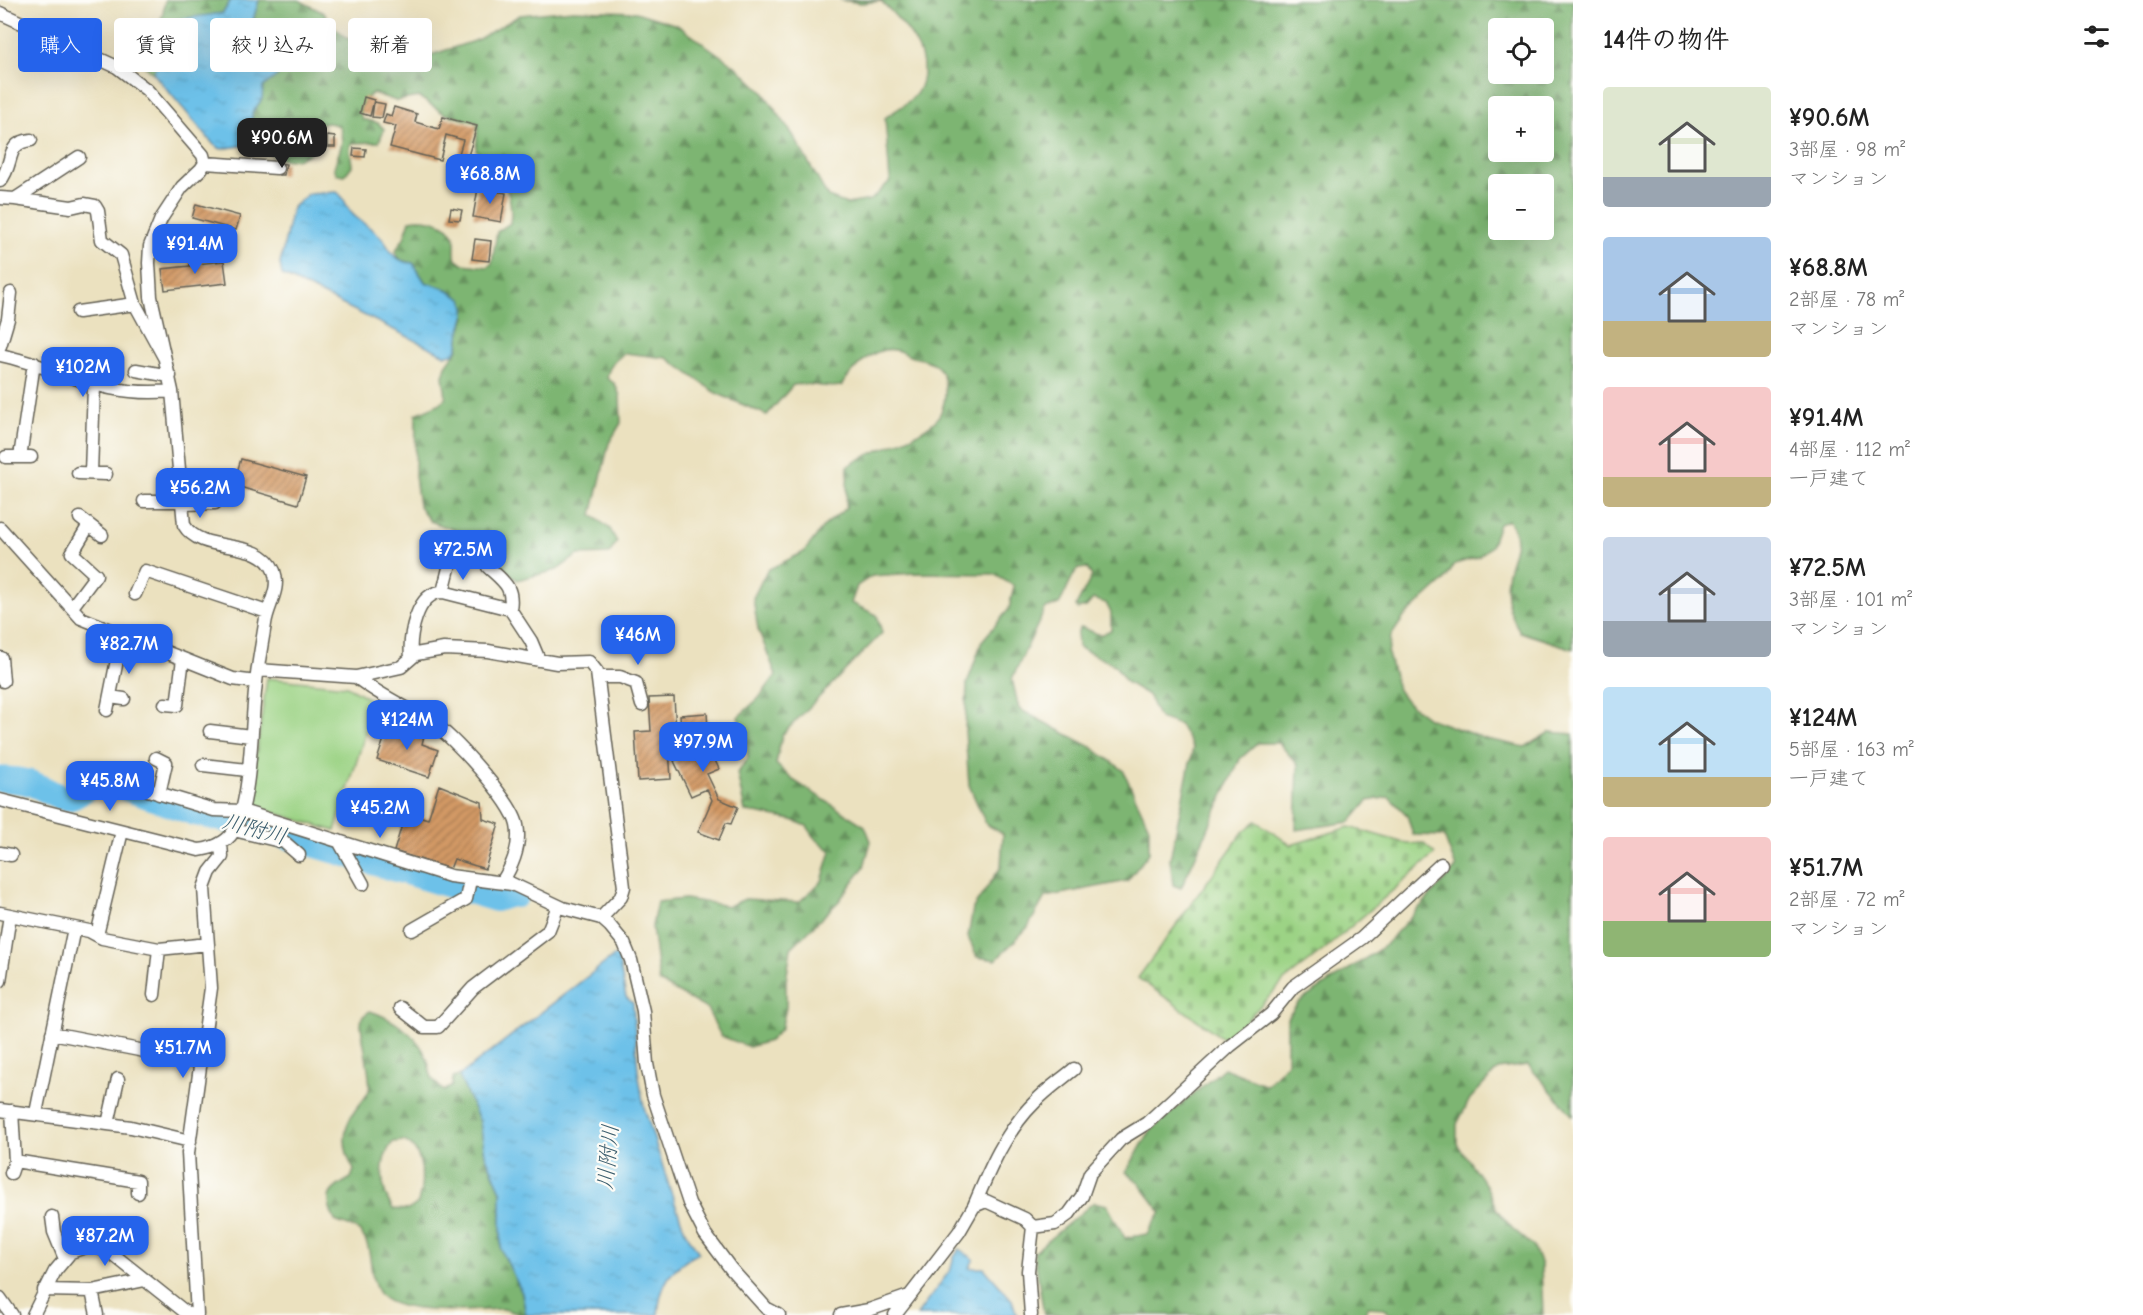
<!DOCTYPE html>
<html lang="ja">
<head>
<meta charset="utf-8">
<style>
	body { margin:0; font-family:"Comic Neue","Klee One",sans-serif; background:#f6f6f6; color:#222; height:100vh; display:flex; flex-direction:column; font-size:22px; white-space:nowrap }
	* { box-sizing:border-box; margin:0 }
	p { font-size:20px; color:#767676 }
	.icon { flex:none; width:33px; height:33px; fill:none; stroke:currentColor; stroke-width:2; stroke-linecap:round; stroke-linejoin:round }
	.map { position:relative; flex:1; overflow:hidden }
	.sheet { display:flex; flex-direction:column; background:#fff; width:570px }
	.sheet>* { flex:none }
	.hud { position:absolute; left:18px; top:18px; width:570px; height:54px; display:flex; gap:12px }
	.tools { position:absolute; left:1488px; top:18px; display:grid; gap:12px }
	.tools a { display:grid; place-items:center; width:66px; height:66px; border-radius:6px; background:#fff; box-shadow:0 6px 24px #0002; font-size:30px }
	.price { position:absolute; translate:-50% -51px; padding:0 14px; border-radius:12px; background:#2563eb; color:#fff; font-size:20px; line-height:39px; filter:drop-shadow(0 2px 3px #0008) }
	.price::after { content:''; position:absolute; left:50%; top:36px; width:18px; height:14px; margin-left:-9px; background:inherit; clip-path:polygon(0 0,100% 0,50% 100%) }
	.price.on { background:#222; color:#fff }
	ul { padding:0; list-style:none }
	li { display:flex; align-items:center; gap:18px; height:150px; padding:0 30px }
	li span { display:grid; place-items:center; flex:none; width:168px; height:120px; border-radius:6px; color:#555 }
	li>.icon { margin-inline-start:auto }
	span .icon { width:72px; height:72px; fill:#fffc; stroke-width:1 }
	li b { font-size:26px }
	h2 { display:flex; justify-content:space-between; align-items:center; height:72px; padding:0 30px; font-size:26px }
	.pill { padding:0 21px; border-radius:6px; background:#fff; box-shadow:0 6px 24px #0002; font-size:21px; line-height:54px }
	.pill.on { background:#2563eb; color:#fff }
	main { display:flex; flex:1; min-height:0 }
	.map>svg:first-child { display:block }
</style>
</head>
<body>
<main>
<div class="map">
<svg width="1573" height="1315" viewBox="0 0 1573 1315">
	<defs>
		<pattern id="forest-firs" width="22" height="20" patternUnits="userSpaceOnUse" patternTransform="scale(1.5)"><rect width="22" height="20" fill="#7db572"/><path d="M5 1l3.5 6h-7zM16 11l3.5 6h-7z" fill="#66925d"/></pattern>
		<pattern id="cemetery-stones" width="16" height="16" patternUnits="userSpaceOnUse" patternTransform="scale(1.5)"><rect width="16" height="16" fill="#9cd385"/><path d="M2 7V4a2 2 0 0 1 4 0v3zM10 15v-3a2 2 0 0 1 4 0v3z" fill="#86b572"/></pattern>
		<pattern id="water-ripples" width="26" height="14" patternUnits="userSpaceOnUse" patternTransform="scale(1.5)"><rect width="26" height="14" fill="#6dc1e9"/><path d="M2 4q2-2 4 0t4 0M15 11q2-2 4 0t4 0" fill="none" stroke="#5ea5c7"/></pattern>
		<pattern id="building-hatch" width="6" height="6" patternUnits="userSpaceOnUse" patternTransform="scale(1.5)"><rect width="6" height="6" fill="#d29965"/><path d="M-1 1l2-2M0 6l6-6M5 7l2-2" fill="none" stroke="#aa7c52"/></pattern>
	</defs>
	<rect width="100%" height="100%" fill="#fdfcf7"/>
	<filter id="ink" filterUnits="userSpaceOnUse"><feTurbulence type="fractalNoise" baseFrequency=".0167" numOctaves="2"/><feDisplacementMap in="SourceGraphic" scale="12" xChannelSelector="R" yChannelSelector="G"/><feConvolveMatrix kernelMatrix="1 2 1 2 8 2 1 2 1" color-interpolation-filters="sRGB"/></filter>
	<filter id="wash" filterUnits="userSpaceOnUse"><feTurbulence type="fractalNoise" baseFrequency=".008" numOctaves="4" result="noise"/><feDisplacementMap in="SourceGraphic" scale="24" xChannelSelector="R" yChannelSelector="G"/><feGaussianBlur stdDeviation="1.35" result="paint"/><feColorMatrix in="noise" values="0 0 0 0 0 0 0 0 0 0 0 0 0 0 0 0 0 1.4 0 .05"/><feComposite in="paint" operator="in"/></filter>
	<g filter="url(#wash)">
		<rect width="100%" height="100%" fill="#ebe1bf"/>
		<path fill="url(#forest-firs)" stroke="#4c6847" stroke-width="1.5" fill-rule="evenodd" d="M165,0H231L223,13L187,20L172,30C176,57 164,52 153,73L135,58L143,42L153,38L163,14Z
			M259,0H299L324,13L333,26L347,38L379,53L404,57L428,56L477,40L520,15L573,10L636,12L677,25L738,68L763,92L793,135L828,197L847,204L871,200L890,181L885,118C894,111 913,101 918,91C936,56 904,24 881,1L862,3L840,0H1573V649L1520,632C1510,616 1504,598 1507,578C1509,557 1525,540 1508,520L1499,524L1491,546L1478,557L1455,564L1445,580L1404,617L1391,636L1388,654L1398,690L1407,702L1428,718L1486,739L1525,747L1550,732L1573,734V1116L1528,1065L1498,1069L1470,1099L1457,1124V1144L1486,1185L1497,1210L1512,1228L1533,1246L1541,1265L1543,1315H1390L1385,1308L1367,1307L1365,1315H1044L1034,1252L1094,1202L1107,1205L1125,1238L1147,1234L1161,1212L1138,1182L1126,1172L1150,1131L1224,1068L1266,1085L1287,1063V1018L1299,1002L1383,947L1456,868L1444,836L1413,835L1407,815L1389,797L1368,801L1350,822L1296,830L1298,765L1279,743H1258L1240,759L1181,888L1173,885L1170,859L1193,748L1180,725L1159,718L1148,695L1126,682L1115,665L1078,647L1077,633L1081,627L1100,635L1111,630V613L1106,603L1093,599L1086,607L1078,609L1076,606L1092,576L1087,568L1078,569C1069,579 1067,592 1059,604L1045,609L1012,679L1019,709L1091,747L1123,770L1149,827V853L1127,881L1045,897L1028,927L996,960L977,957L968,937L973,908L1001,867L1003,834L986,824L969,785L965,731L967,684L982,641L1009,609L1014,586L994,574L915,573L872,576L857,586L851,603L877,615L882,633L782,735L776,764L793,780L865,826L871,841L864,867L839,901L791,948L786,981V1008L781,1029L769,1041L749,1047L721,1036L707,1009L659,982L652,926L657,902L685,899L729,906L745,899L799,902L822,881L831,851L816,839L807,826L792,820L745,811L737,773L748,758L746,740L738,717L759,698L776,675L758,629L753,598L767,570L804,552L824,526L846,508L848,466C874,448 909,443 934,422C948,409 950,375 934,364C927,359 920,359 912,357C906,355 902,351 895,350C872,346 853,369 841,386C822,389 813,382 793,385L767,415L716,393L667,358L625,353C615,360 609,365 607,378L615,384L620,396L621,423L609,443L592,515L610,529L617,542L609,554L578,555L557,570L517,580L495,559L482,540L430,521L419,506L415,476L416,414L441,403L446,397L443,376L446,366L458,349L460,330L466,317L443,288L425,282L413,263C404,262 397,261 396,250L404,238L410,220C424,217 448,221 454,236C457,244 453,252 456,260L463,264L488,267L492,263L497,232L510,223C515,191 499,170 476,150L478,123L445,114L419,97L396,101L373,93C363,101 357,107 362,119L378,123L384,129L379,142L352,143L350,148L352,166L345,175L337,174L334,168C338,152 346,144 339,126C328,121 320,122 311,130V152C289,168 273,156 253,144L252,112L262,99V87L277,65C252,47 267,40 253,20ZM1498,28H1544V74H1498ZM1498,106H1544V152H1498ZM1498,184H1544V230H1498Z
			M370,1011C389,1017 413,1032 423,1050C435,1070 422,1072 444,1091L452,1086L453,1078L459,1076L480,1122L485,1154L501,1191V1249L522,1293L526,1315C516,1315 510,1309 500,1309C473,1311 399,1315 381,1296C366,1278 376,1250 360,1232C355,1227 342,1224 335,1221C323,1195 328,1191 351,1178L354,1170C342,1149 341,1129 356,1109C360,1104 367,1097 369,1090C372,1079 362,1040 361,1025L362,1017ZM404,1141C426,1151 423,1184 418,1203L408,1210L393,1209C380,1190 378,1160 393,1142Z"/>
		<path fill="url(#cemetery-stones)" stroke="#5c7850" stroke-width="1.5" d="M1256,821L1291,845L1349,827L1408,844L1423,843L1435,854L1325,949L1284,981L1242,1025L1224,1039L1138,978L1243,832Z"/>
		<path fill="#9cd385" stroke="#5c7850" stroke-width="1.5" d="M267,678L347,686L375,702L335,831L259,808L252,801L251,791Z"/>
		<path fill="url(#water-ripples)" stroke="#446e82" stroke-width="1.5" d="M231,0H259L253,20C267,40 252,47 277,65L278,75L263,87L262,99L252,113L253,144L221,149L214,145L153,73L160,59L170,54L174,45L173,20L223,13Z
			M337,192C345,198 345,204 350,211C357,221 371,227 379,235C392,248 390,261 413,263L425,282L444,288L462,299C469,312 463,318 460,331C458,340 460,346 454,354L445,355L282,275L280,264L292,208L308,194Z
			M614,956L618,957L626,997L633,1003L638,1071L644,1107L670,1189L685,1231L699,1253C671,1267 660,1283 658,1315H526L522,1293L501,1249V1191L485,1154L480,1122L459,1076Z
			M959,1249L974,1259L969,1268H984L1012,1300L1017,1315H917L951,1269L953,1259Z"/>
		<g fill="none" stroke-linecap="round" stroke-linejoin="round">
			<path stroke="#6dc1e9" stroke-width="26" d="M0,779C11,780 22,780 33,784C66,798 63,808 94,781H107L195,813L250,825L496,899L511,894L516,895"/>
		</g>
		<g id="blocks">
			<path fill="url(#building-hatch)" d="M364,97L374,100L370,116L360,113Z
				M374,102L385,104L382,118L372,117Z
				M394,107L417,114L415,122L439,129L443,117L477,126L468,156L459,154L463,140L446,135L440,160L390,147L396,126L383,123L386,114L391,116Z
				M327,136L335,137V147H327Z
				M354,148L366,149L365,157L353,156Z
				M280,163L286,164L284,175H279Z
				M452,164L458,165L456,173L450,172Z
				M489,175L505,178L502,189L488,186Z
				M478,188L506,193L501,222L473,217Z
				M196,204L240,216L236,230L192,218Z
				M451,208L462,210L460,220L449,219Z
				M475,239L491,241L489,261L472,259Z
				M196,255L197,264L224,261L227,283L165,290L162,269L190,266L189,256Z
				M241,459L306,477L298,504L233,485Z
				M674,697L677,748H669L671,779L638,781L635,732L651,731L649,698Z
				M707,713L709,747L719,769L707,774L719,799L738,807L731,824L726,823L719,840L698,832L712,800L707,789L691,796L674,761L688,754L682,744L680,715Z
				M389,724L424,736L422,744L438,750L429,777L377,760Z
				M439,785L482,802L483,819L499,824L485,869L454,859L450,869L394,851L406,812L428,819Z"/>
		</g>
	</g>
	<g filter="url(#ink)">
		<use href="#blocks" fill-opacity="0" stroke="#646155" stroke-width="1.5"/>
		<g fill="none" stroke-linecap="round" stroke-linejoin="round">
			<defs>
				<path id="street" d="M0,13L117,67L147,90L203,155L205,163L201,169L182,187L161,219L150,246L149,263L151,297L172,391L184,525C202,556 260,536 274,571C281,590 267,606 265,624C262,644 258,663 256,683C251,721 252,794 236,827C229,842 215,848 199,850L0,800
					M205,163L277,168
					M0,181C15,164 4,143 31,140
					M0,198L15,199L79,157
					M15,199L71,207L84,204L95,206L98,211L102,240L121,255L135,304L164,357
					M78,312L135,304
					M0,346L8,319L11,293
					M0,355C65,369 100,398 172,391
					M136,370L170,376
					M6,457H31
					M20,457L34,363
					M78,473L106,474
					M91,473L94,386
					M144,501H183
					M183,504L215,503
					M80,518L102,535
					M0,528L81,618L233,679L256,682
					M488,567C503,581 514,587 510,609
					M443,592L450,564
					M135,594L145,571L267,612
					M72,607L96,575L72,553L89,525
					M1,658L3,681
					M411,658C409,636 416,592 443,592L510,609L531,641L539,660
					M258,670L356,677L401,667L416,654L444,649L488,651L557,663L589,662L597,672L624,887L621,897L601,918
					M356,677C382,697 404,706 431,722C452,735 512,801 517,825C521,845 513,865 502,882
					M598,677H620L636,683L642,705
					M110,697L124,699
					M165,704L177,705L183,659
					M107,710L122,635
					M210,731L251,736
					M156,758L166,763L159,794
					M203,765L247,770
					M148,790L214,810L242,811L450,876L512,884L563,908L601,918L610,926L624,943L631,960L643,1011L647,1064L653,1095L689,1203L705,1234L731,1269L766,1308L779,1315
					M234,830L284,842L299,855
					M339,841L363,884
					M0,853L11,855
					M0,913L89,931L102,938L159,949L208,944
					M412,930L466,899L470,880
					M97,935L122,831
					M0,981L10,915
					M154,995L159,949
					M400,1008L424,1027H438L473,988L548,931L558,906
					M52,1033L201,1062
					M0,1110L131,1127L190,1141
					M36,1113L74,928
					M108,1124L118,1079
					M15,1161L138,1181V1193
					M11,1173L15,1161L12,1111
					M974,1206C989,1170 1006,1130 1035,1102C1046,1090 1061,1080 1074,1069
					M52,1217L54,1232L65,1259
					M1033,1227L1055,1224L1069,1214L1082,1196L1090,1173L1121,1139L1147,1123L1230,1046L1271,1014L1293,987L1362,938L1441,864
					M44,1290L92,1291L145,1280
					M92,1291L97,1315
					M0,1298L12,1315
					M33,1315L55,1271L71,1252L91,1245L110,1252L189,1315
					M197,1315L188,1153L211,988L204,888L210,872L222,857L221,843
					M841,1315L869,1310L909,1296
					M895,1315L959,1232L974,1206L986,1201L1025,1219L1033,1227L1028,1271L1031,1315"/>
			</defs>
			<use href="#street" stroke="#646155" stroke-width="15"/>
			<use href="#street" stroke="#fff" stroke-width="12"/>
		</g>
	</g>
	<g text-anchor="middle" stroke-width="4.5" stroke-linejoin="round" paint-order="stroke">
		<g font-size="22" font-style="italic" fill="#3c5e6e" stroke="#fdfcf7">
			<text transform="translate(255 828) rotate(15)" y="8">川附川</text>
			<text transform="translate(607 1157) rotate(-85)" y="8">川附川</text>
		</g>
	</g>
</svg>
<div class="tools">
<a><svg class="icon" aria-label="locate" viewBox="0 0 24 24"><circle cx="12" cy="12" r="6"/><path d="M12 2v4M12 18v4M2 12h4M18 12h4"/></svg></a>
<a>+</a>
<a>−</a>
</div>
<b class="price on" style="left:282px;top:169px">¥90.6M</b>
<b class="price" style="left:490px;top:205px">¥68.8M</b>
<b class="price" style="left:195px;top:275px">¥91.4M</b>
<b class="price" style="left:83px;top:398px">¥102M</b>
<b class="price" style="left:200px;top:519px">¥56.2M</b>
<b class="price" style="left:463px;top:581px">¥72.5M</b>
<b class="price" style="left:638px;top:666px">¥46M</b>
<b class="price" style="left:129px;top:675px">¥82.7M</b>
<b class="price" style="left:407px;top:751px">¥124M</b>
<b class="price" style="left:703px;top:773px">¥97.9M</b>
<b class="price" style="left:110px;top:812px">¥45.8M</b>
<b class="price" style="left:380px;top:839px">¥45.2M</b>
<b class="price" style="left:183px;top:1079px">¥51.7M</b>
<b class="price" style="left:105px;top:1267px">¥87.2M</b>
<div class="hud">
<a class="pill on">購入</a>
<a class="pill">賃貸</a>
<a class="pill">絞り込み</a>
<a class="pill">新着</a>
</div>
</div>
<section class="sheet">
<h2>14件の物件<svg class="icon" aria-label="filters" viewBox="0 0 24 24"><path d="M4 7h16M4 17h16"/><circle cx="9" cy="7" r="2"/><circle cx="15" cy="17" r="2"/></svg></h2>
<ul>
<li><span style="background:linear-gradient(#dfe7d0 75%,#9aa5b1 0)"><svg class="icon" aria-label="home" viewBox="0 0 24 24"><path d="M3 11l9-7 9 7M6 9v11h12V9"/></svg></span><div><b>¥90.6M</b><p>3部屋 · 98 m²</p><p>マンション</p></div></li>
<li><span style="background:linear-gradient(#a9c7e8 70%,#c2b280 0)"><svg class="icon" aria-label="home" viewBox="0 0 24 24"><path d="M3 11l9-7 9 7M6 9v11h12V9"/></svg></span><div><b>¥68.8M</b><p>2部屋 · 78 m²</p><p>マンション</p></div></li>
<li><span style="background:linear-gradient(#f6c9c9 75%,#c2b280 0)"><svg class="icon" aria-label="home" viewBox="0 0 24 24"><path d="M3 11l9-7 9 7M6 9v11h12V9"/></svg></span><div><b>¥91.4M</b><p>4部屋 · 112 m²</p><p>一戸建て</p></div></li>
<li><span style="background:linear-gradient(#c9d6e8 70%,#9aa5b1 0)"><svg class="icon" aria-label="home" viewBox="0 0 24 24"><path d="M3 11l9-7 9 7M6 9v11h12V9"/></svg></span><div><b>¥72.5M</b><p>3部屋 · 101 m²</p><p>マンション</p></div></li>
<li><span style="background:linear-gradient(#bfe0f5 75%,#c2b280 0)"><svg class="icon" aria-label="home" viewBox="0 0 24 24"><path d="M3 11l9-7 9 7M6 9v11h12V9"/></svg></span><div><b>¥124M</b><p>5部屋 · 163 m²</p><p>一戸建て</p></div></li>
<li><span style="background:linear-gradient(#f6c9c9 70%,#8fb573 0)"><svg class="icon" aria-label="home" viewBox="0 0 24 24"><path d="M3 11l9-7 9 7M6 9v11h12V9"/></svg></span><div><b>¥51.7M</b><p>2部屋 · 72 m²</p><p>マンション</p></div></li>
</ul>
</section>
</main>
</body>
</html>
